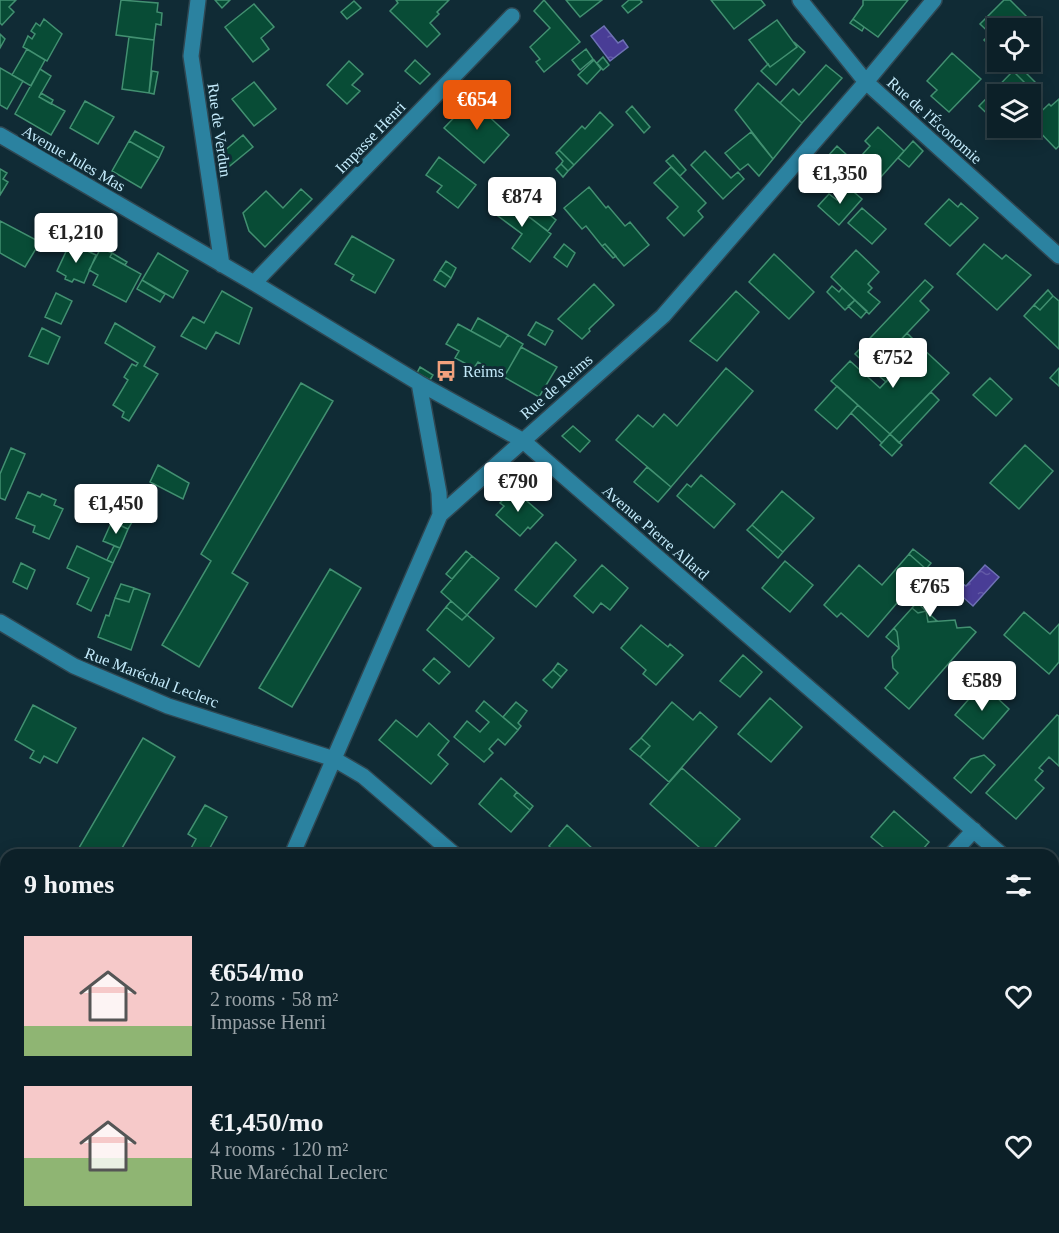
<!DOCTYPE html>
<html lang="en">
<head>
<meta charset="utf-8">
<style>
	body { margin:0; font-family:Georgia,serif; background:#1a2d34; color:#f1f3f6; height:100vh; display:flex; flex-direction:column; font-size:22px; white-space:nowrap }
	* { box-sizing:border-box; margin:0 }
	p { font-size:20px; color:#9aa3a8 }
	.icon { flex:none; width:33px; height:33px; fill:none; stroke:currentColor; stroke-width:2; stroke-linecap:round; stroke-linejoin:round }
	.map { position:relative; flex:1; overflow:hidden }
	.details { position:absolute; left:0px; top:849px; width:1059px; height:384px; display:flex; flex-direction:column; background:#0c2028; border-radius:18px 18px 0 0; box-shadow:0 3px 15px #0003,0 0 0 2px #2c3e45 }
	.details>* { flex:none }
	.controls { position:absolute; left:987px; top:18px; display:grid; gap:12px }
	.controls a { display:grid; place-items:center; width:54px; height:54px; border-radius:0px; background:#0c2028; box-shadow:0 3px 15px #0003,0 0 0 2px #2c3e45; font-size:30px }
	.price { position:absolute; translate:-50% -51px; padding:0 14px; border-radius:6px; background:#fff; color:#222; font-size:20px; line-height:39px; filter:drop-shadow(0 2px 3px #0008) }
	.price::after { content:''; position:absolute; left:50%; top:36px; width:18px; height:14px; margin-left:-9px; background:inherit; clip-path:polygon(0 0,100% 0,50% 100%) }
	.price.current { background:#ea580c; color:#fff }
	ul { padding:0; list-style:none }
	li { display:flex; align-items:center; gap:18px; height:150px; padding:0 24px }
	li span { display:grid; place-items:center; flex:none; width:168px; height:120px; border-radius:0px; color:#555 }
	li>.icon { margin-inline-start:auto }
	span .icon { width:72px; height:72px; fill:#fffc; stroke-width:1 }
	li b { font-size:26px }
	h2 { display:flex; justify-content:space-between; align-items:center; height:72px; padding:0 24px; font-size:26px }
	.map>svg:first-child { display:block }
</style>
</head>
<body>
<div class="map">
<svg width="1059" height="1233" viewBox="0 0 1059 1233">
	<defs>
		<pattern id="water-ripples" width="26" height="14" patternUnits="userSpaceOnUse" patternTransform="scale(1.5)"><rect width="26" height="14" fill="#493d96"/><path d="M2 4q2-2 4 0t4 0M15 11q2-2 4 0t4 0" fill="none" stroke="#6259a6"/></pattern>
	</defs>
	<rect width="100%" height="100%" fill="#102b35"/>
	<path fill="url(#water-ripples)" stroke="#6e71b4" stroke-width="1.5" d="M604,26L618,43L623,40L628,47L610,61L591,36Z
		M985,565L999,577L973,606L955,590L961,583L966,586Z"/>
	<path fill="#084c36" stroke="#429071" stroke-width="1.5" d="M0,0H16L9,7L14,12L2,25L0,23Z
		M121,0L158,3L157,12L162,13L161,25L156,24L154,40L116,35Z
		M215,0H230L222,8Z
		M396,0H449L437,12L439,14L430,23L440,34L427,47L390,11L398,3Z
		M544,0L580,42L544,72L536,62L540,59L530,47L550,28L534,11Z
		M566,0H602L580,17Z
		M629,0H640L642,2L628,13L622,6Z
		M711,0H761L765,5L734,29Z
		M863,0H908L878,37L853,19L863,5Z
		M1004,0H1010L1034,24L1029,28H998V41L980,24Z
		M354,1L361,8L347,19L341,12Z
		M254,4L274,27L261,38L269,49L253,62L225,27Z
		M44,19L62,34L47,61L23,47L28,36L32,39L35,34L31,31L36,23L40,26Z
		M853,19L864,27L862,31L850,23Z
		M777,20L797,47L770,67L749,40Z
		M0,34L5,39L0,48Z
		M990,34L998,41V54L984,40Z
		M129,37L154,40L149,93L122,89Z
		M794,42L805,52L776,85L761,71L768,64L770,67L797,47Z
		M27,49L45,60L31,86L12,75Z
		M586,49L593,59L580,70L572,60Z
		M952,53L981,79L949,112L931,96L937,90L927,81Z
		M603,57L609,65L603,70L597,63Z
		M415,60L430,74L420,84L405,71Z
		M594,60L601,69L587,84L578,75Z
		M349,61L363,74L352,85L360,91L347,104L327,85Z
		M826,65L842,78L802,123L780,103L793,89L799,95Z
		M1018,65L1040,87L1035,93L1013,71Z
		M0,68L23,81L7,109L0,105Z
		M40,69L51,76L39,97L65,111L51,135L15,114Z
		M152,71L158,72L154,94L149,93Z
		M1013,71L1035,93L1030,97V94H998V124L979,106Z
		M254,82L276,109L254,126L232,99Z
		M758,83L802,123L773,159L735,110Z
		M41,93L53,100L51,104L39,97Z
		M1059,99V146L1056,149L1030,122L1049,104L1051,106Z
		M471,100L509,135L484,163L444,128Z
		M85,101L114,117L98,144L70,128Z
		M632,106L650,127L644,133L626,112Z
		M600,112L613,125L574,165L559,150L582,126L585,129Z
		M878,127L904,151L880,178L862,162L865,158L861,156L870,146L865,141Z
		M135,131L164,147L159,158L129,141Z
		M751,132L773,159L759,176L748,164L740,170L725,153Z
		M243,135L253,147L226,169L223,152Z
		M129,141L159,158L141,188L112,171Z
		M913,141L923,151L909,167L898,158Z
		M837,146L858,165L850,175L828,156Z
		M559,150L574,165L568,171L561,164L563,161L556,153Z
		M705,151L731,178L738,172L744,179L723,199L691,165Z
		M673,155L686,170L680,176L666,161Z
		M828,156L850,175L834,192L813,174Z
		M439,157L476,185L458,208L437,192L442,186L426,175Z
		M561,164L568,171L563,177L556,169Z
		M671,167L706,203L698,211L703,217L684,236L667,218L678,207L654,183Z
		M0,169L7,173L3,179L8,182L0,195Z
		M589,187L606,208L608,206L625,226L630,222L649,245L624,266L605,244L602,246L586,226L582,229L564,208Z
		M848,187L862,199L839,225L818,206L829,194L837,200Z
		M301,189L312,199L265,247L249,231L243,213L266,191L283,208Z
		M500,194L551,234L530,262L512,248L522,234L490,210Z
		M949,199L958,207L961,203L978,218L950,246L925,224Z
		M536,204L556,220L548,231L526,215Z
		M862,208L886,229L872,244L848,223Z
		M0,221L40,242L25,267L0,253Z
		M352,236L394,260L375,293L351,280L354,275L335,264Z
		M70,243L96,255L84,283L74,279L72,282L65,279L66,276L57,271Z
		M564,244L575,253L567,267L554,257Z
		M605,244L616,256L613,258L602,246Z
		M984,244L1002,259L1006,255L1031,275L997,310L957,274Z
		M101,248L112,253L110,257L141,274L126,302L93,285L98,275L89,270Z
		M856,250L879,272L868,284L872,288L868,292L880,302L869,314L831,277Z
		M112,253L127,262L125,265L110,257Z
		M158,253L188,271L173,298L142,280Z
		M774,254L814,292L789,319L749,282Z
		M446,261L456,268L451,278L440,270Z
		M440,270L451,278L445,287L434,280Z
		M142,280L165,294L160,302L137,289Z
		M925,280L933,287L920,301L929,310L872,370L855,354Z
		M594,284L614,305L589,329L590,331L582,339L558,319Z
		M832,286L839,292L842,288L855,300L845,310L827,292Z
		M1048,290L1053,296L1040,310L1034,305Z
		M222,291L252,308L239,344L216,332L206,349L181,336L193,317L204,323Z
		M736,291L759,312L717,361L690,341Z
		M56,293L72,301L61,324L45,317Z
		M1053,296L1059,301V349L1024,316L1034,305L1040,310Z
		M855,300L867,311L861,318L848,306Z
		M478,318L508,335L500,347L471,331Z
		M536,322L553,331L545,345L528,335Z
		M115,323L155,347L144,366L158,374L129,421L122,417L124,412L113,405L128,380L124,377L132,364L136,366L138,363L105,343Z
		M458,324L500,347L508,335L523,344L504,377L478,362L474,368L455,358L459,351L446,344Z
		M42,328L60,337L48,364L29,356Z
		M907,333L920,346L886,382L872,370Z
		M920,346L949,373L890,434L831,381L850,361L880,388Z
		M521,347L557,367L539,397L504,377Z
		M420,367L433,375L430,380L417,373Z
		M726,368L753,391L671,487L616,440L638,415L653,427L664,414L677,426Z
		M1059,368V386L1050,378Z
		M990,378L1012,399L996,416L973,395Z
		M301,383L333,401L232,573L248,583L199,667L162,645L211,561L201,554Z
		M837,386L858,405L837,429L815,410Z
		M931,392L939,400L899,443L890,434Z
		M858,405L890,434L882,443L851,413Z
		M573,426L590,441L580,452L562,436Z
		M890,434L902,445L892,456L880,445Z
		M1025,445L1053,471L1019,509L990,483Z
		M11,448L25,454L5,500L0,498V474Z
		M158,465L189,483L183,499L150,482Z
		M647,467L671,487L658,502L634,482Z
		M701,475L735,504L714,528L677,496L687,484L691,487Z
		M513,489L543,515L530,529L528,527L520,536L496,515L504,506L500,503Z
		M782,491L814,518L783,552L752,525Z
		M28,492L40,497L42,494L56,500L54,505L63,509L49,539L33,532L35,526L16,518Z
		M120,516L132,522L128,529L117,524Z
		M112,521L128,529L120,548L103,541Z
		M752,525L783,552L778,558L747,530Z
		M556,542L576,560L536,607L515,590Z
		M77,546L113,563L91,611L77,604L89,578L67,568Z
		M114,546L120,548L113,563L107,560Z
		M913,549L931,563L926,569L909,554Z
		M466,551L472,556L452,579L446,574Z
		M909,554L926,569L868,637L841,613L837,617L824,605L859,565L882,585Z
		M472,556L499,578L467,615L441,592Z
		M785,561L813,585L790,612L762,588Z
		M21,563L35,570L27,589L13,582Z
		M602,565L628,588L610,610L601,603L593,613L574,596Z
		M330,569L361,588L292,707L259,688Z
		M121,584L134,588L129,602L115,598Z
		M134,588L150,594L131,650L98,637L106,615L109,616L115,598L129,602Z
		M451,601L467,615L462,620L446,607Z
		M917,602L926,611L918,613L912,608Z
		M446,607L462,620L467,615L494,638L469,667L427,630Z
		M912,608L918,613L926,611L928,622L955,620L957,628L970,627L976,632L909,709L885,688L898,673L893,668L892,657L899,648L897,632L894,628Z
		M926,611L937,621L928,622Z
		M1024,612L1050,634L1059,624V662L1049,674L1004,635Z
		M641,625L668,647L670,644L683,655L656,685L643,674L646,670L621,648Z
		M894,628L897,632L899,648L886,637Z
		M743,655L762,672L740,697L720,681Z
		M434,658L450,672L439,684L423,670Z
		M558,663L567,670L561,677L553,670Z
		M553,670L561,677L552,688L543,680Z
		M982,684L1009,709L983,739L955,715Z
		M770,698L802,727L771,762L738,734Z
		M484,701L518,730L505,745L498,739L489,749L493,753L484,762L454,737L467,721L480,732L489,722L476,711Z
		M516,702L527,711L518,723L521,726L518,730L503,717Z
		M672,702L693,720L700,712L717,727L669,782L640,757L650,746L641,738Z
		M33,705L76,728L57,763L44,756L40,763L30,758L34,751L15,740Z
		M1057,715L1059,716V766L1049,757L1039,768L1043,771L1035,780L1044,788L1016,819L986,793Z
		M396,720L417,737L429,723L449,741L438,755L448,764L431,784L379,740Z
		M143,738L175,757L118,855H79L76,853Z
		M641,738L650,746L640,757L630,749Z
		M984,755L995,765L971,793L954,778L971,759Z
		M682,768L740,819L708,855L650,804Z
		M501,778L517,792L514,796L530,810L511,832L479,804Z
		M517,792L533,806L530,810L514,796Z
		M205,805L227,817L206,855H194L189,852L196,839L188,834Z
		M894,811L929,842L918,855H886L889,852L871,837Z
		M567,825L594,850L593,851L597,855H549L553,850L549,846Z
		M351,849L364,855H348Z
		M2,926L6,928V955L0,951V930Z
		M1053,951L1059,956V961L1053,968Z
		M1054,1029L1059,1031V1054L1053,1048Z
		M0,1125L6,1128V1139L0,1150Z
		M1053,1152L1059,1157V1178L1053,1185Z
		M1059,1178V1204L1053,1211L1057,1214L1053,1218V1185Z
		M58,1227H67L77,1233H55Z
		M67,1227H111L119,1232L77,1233Z
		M252,1227H269L260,1233H256Z
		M283,1227L287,1233H278L277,1231Z
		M676,1227H717L711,1233H671Z
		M762,1227H809L804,1233H768Z
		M945,1227H990L993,1229L990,1233H952Z
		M1015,1227H1019L1026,1233H1010Z"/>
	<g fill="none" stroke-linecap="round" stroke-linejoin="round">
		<defs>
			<path id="minor" d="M198,0L191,56L222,265
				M800,0L866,82L1059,256
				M0,135L254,283L419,383L522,440L1002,855
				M254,283L512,16
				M419,383L439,493L440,515
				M0,622L74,666L168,706L334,759L363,776L455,855
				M292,855L440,515L663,316L866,82L934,0
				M951,855L974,830
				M1053,899L1059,904
				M0,1085L6,1088
				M214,1227L217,1233
				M509,1227L515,1233
				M890,1227L897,1233
				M136,1233L139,1227
				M617,1233L622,1227"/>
		</defs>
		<use href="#minor" stroke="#2f4752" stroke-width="18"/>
		<use href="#minor" stroke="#2b82a0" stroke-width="15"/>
	</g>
	<defs>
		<symbol id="bus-bare" viewBox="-9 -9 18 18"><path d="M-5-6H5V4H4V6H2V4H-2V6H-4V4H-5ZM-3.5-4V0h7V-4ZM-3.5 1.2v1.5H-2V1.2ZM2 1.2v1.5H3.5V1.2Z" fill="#f1a17d" stroke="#102b35" stroke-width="2.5" paint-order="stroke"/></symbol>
	</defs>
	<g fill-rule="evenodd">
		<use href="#bus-bare" x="431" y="356" width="30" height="30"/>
	</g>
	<g text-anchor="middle" stroke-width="6" stroke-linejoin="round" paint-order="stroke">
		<g font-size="16" fill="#c4ebfb" stroke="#102b35">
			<text transform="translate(935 120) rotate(42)" y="6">Rue de l'Économie</text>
			<text transform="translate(220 130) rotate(82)" y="6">Rue de Verdun</text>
			<text transform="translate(370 137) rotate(-46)" y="6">Impasse Henri</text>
			<text transform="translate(74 158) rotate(30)" y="6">Avenue Jules Mas</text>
			<text transform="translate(556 386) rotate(-41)" y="6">Rue de Reims</text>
			<text transform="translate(656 532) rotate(41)" y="6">Avenue Pierre Allard</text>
			<text transform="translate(152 677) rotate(21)" y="6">Rue Maréchal Leclerc</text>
		</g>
		<g font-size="16" fill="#c4ebfb" stroke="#102b35" text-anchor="start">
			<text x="463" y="377">Reims</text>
		</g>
	</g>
</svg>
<div class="controls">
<a><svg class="icon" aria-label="locate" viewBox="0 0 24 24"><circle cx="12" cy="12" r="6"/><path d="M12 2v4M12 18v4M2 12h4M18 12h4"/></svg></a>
<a><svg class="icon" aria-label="layers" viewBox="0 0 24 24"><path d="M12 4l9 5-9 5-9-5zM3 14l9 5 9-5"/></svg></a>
</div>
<b class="price current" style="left:477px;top:131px">€654</b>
<b class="price" style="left:840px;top:205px">€1,350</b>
<b class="price" style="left:522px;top:228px">€874</b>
<b class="price" style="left:76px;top:264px">€1,210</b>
<b class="price" style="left:893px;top:389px">€752</b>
<b class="price" style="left:518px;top:513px">€790</b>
<b class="price" style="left:116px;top:535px">€1,450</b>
<b class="price" style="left:930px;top:618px">€765</b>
<b class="price" style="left:982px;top:712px">€589</b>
<section class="details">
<h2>9 homes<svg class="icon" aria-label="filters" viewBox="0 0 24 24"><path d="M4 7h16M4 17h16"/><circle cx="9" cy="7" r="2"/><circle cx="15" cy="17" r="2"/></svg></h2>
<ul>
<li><span style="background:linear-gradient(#f6c9c9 75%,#8fb573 0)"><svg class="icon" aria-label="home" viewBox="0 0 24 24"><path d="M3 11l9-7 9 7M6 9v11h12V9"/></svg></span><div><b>€654/mo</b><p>2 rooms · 58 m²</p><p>Impasse Henri</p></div><svg class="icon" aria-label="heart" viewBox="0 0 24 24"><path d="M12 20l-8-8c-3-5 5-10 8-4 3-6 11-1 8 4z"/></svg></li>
<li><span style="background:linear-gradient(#f6c9c9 60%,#8fb573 0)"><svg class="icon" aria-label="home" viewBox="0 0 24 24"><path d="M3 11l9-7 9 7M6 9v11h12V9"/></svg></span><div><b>€1,450/mo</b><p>4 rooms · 120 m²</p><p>Rue Maréchal Leclerc</p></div><svg class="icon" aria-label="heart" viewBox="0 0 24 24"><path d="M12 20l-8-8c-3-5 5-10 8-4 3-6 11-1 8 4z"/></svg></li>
</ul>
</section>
</div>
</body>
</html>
